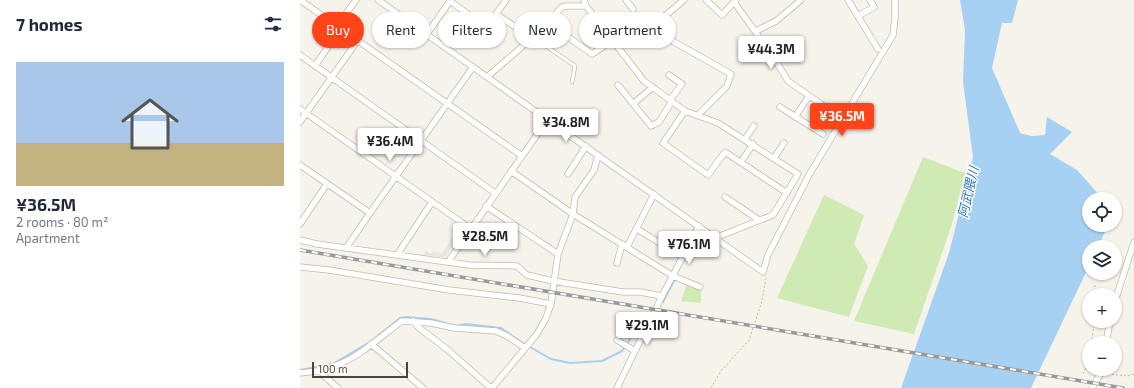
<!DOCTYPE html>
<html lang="en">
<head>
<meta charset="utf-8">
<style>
	body { margin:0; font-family:"Exo 2","Noto Sans JP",sans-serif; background:#f6f6f7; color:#1f2937; height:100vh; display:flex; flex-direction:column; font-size:15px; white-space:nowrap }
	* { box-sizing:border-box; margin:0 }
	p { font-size:13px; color:#747a83 }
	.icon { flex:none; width:22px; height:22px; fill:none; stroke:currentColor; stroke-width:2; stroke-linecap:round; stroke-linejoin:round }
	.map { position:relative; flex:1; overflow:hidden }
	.details { display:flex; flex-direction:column; background:#fff; width:300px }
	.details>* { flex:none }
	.guide { position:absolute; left:12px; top:12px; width:380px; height:36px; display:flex; gap:8px }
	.buttons { position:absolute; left:782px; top:192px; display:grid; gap:8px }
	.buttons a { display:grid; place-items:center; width:40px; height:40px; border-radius:50%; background:#fff; box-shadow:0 1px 3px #0004; font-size:20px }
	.scale { position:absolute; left:12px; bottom:10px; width:96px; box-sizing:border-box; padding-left:4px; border:2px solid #4a4438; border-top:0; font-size:11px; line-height:14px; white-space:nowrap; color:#4a4438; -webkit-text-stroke:3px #fff; paint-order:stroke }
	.price { position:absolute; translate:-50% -34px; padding:0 9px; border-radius:4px; background:#fff; color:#222; font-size:13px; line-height:26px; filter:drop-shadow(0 1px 2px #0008) }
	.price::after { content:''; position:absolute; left:50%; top:24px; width:12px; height:9px; margin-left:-6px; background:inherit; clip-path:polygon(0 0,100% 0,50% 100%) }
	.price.on { background:#ff4419; color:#fff }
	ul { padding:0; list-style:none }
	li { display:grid; align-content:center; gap:8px; height:212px; padding:0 16px }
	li+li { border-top:1px solid #e0e1e3 }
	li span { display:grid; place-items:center; height:124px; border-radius:0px; color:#555 }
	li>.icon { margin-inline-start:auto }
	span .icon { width:72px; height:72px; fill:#fffc; stroke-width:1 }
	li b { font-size:17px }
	h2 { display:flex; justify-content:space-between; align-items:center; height:48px; padding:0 16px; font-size:17px }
	.chip { padding:0 14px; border-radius:18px; background:#fff; box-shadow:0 1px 3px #0004; font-size:14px; line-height:36px }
	.chip.on { background:#ff4419; color:#fff }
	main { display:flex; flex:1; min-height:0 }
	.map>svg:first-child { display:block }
</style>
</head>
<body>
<main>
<section class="details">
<h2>7 homes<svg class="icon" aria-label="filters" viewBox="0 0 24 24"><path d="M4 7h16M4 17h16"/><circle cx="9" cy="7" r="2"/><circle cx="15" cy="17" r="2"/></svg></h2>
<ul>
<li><span style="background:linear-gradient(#a9c7e8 65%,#c2b280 0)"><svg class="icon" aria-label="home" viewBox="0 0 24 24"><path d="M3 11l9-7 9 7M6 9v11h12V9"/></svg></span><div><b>¥36.5M</b><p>2 rooms · 80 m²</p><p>Apartment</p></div></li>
</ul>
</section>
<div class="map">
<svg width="834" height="388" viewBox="0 0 834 388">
	<rect width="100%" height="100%" fill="#f6f3eb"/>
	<path fill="#cfeab3" d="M623,157L665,173L652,224L614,334L554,321Z
		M524,195L564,215L554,244L568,266L549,317L477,298Z
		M387,284L401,291V303L381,301Z"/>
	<path fill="#e7e6e2" d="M152,238L156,241L145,257L123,255L126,251L131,254L133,251L137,253L138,252L142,254Z"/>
	<path fill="#a7d1f3" d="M660,0H718L712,23H702L692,68L720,133L732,136L745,135L747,117L772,132L750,154L777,170L803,199H789V225H808L798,247H789V266L731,388H601L649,253L673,157L663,82L665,30Z"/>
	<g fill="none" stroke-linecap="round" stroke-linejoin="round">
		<path stroke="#a7d1f3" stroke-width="2" d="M363,302L374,281
			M36,362L70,342L100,318L106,317L131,319L156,326L166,324L201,328L221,342L251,359L270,363L302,361L322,351L329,341L337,320
			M0,370L32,364"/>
		<defs>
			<path id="lane" d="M233,37L275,66L272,82"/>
			<path id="street" d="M0,0L222,156
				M78,0L463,272L468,255L509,175L593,35L595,18V0
				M206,0L196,14L232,38
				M284,0L286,6L344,81L385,111L418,123L498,174L473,215L415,238
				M326,0L333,9
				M406,0L422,15L436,0
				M548,0L578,49
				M434,2L474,58L488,81L521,104L533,114
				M558,16L574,7L570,0
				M247,22L292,54L327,31L344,25L366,15L384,0
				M344,25L431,74L427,86L398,115
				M37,26L56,0
				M456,31L476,21L501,0
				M127,34L150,1L176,20
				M0,55L195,193
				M15,66L41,28
				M369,75L382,84L370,100
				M187,77L232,38L262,7L267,6H286
				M318,85L351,126L359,122L372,101
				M334,103L353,87
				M480,107L523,134
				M0,109L171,229
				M385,111L363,143L408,175L425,152L487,193
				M495,117L509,96
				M0,122L58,40
				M445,139L454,126
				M474,158L484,143
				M441,162L453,144
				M0,165L70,213
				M211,171L273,214L373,276L400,287
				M268,174L286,146
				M425,197L459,220
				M186,206L258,254
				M0,224L27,184
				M337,229L383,257
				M0,240L17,244L169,265L217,266L227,275L253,281L323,292H340L362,296
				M327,247L354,194
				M46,248L70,213L173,67
				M97,255L132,202
				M148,262L248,119
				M317,263L322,244
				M0,267L29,270L149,290L219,298L251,304
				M815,301L834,242
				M113,321L118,327L148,350L191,388
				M317,340L335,351
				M806,343L810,321
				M71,344L123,388
				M21,370L24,376L38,388
				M0,373C13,372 25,370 37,365C61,356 81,336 102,321L131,323L154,328L196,331L207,336L225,348
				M192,388L237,334L246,318L251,304L258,254L273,214L275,197L294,170L298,155
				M317,388L362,296L399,226
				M792,388L801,373L802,369"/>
		</defs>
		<use href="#lane" stroke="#c2bbad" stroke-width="4.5"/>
		<use href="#street" stroke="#c2bbad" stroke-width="7"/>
		<path stroke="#c4b89e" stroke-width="1" stroke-dasharray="2 2" stroke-linecap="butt" d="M794,295L795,284
			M791,343L795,321
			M798,343L801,336
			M786,366L785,359L789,349
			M783,374L789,361
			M808,374L828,376L834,374
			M411,388L421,371L449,340L462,301L466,278"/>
		<use href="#lane" stroke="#fff" stroke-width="3"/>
		<use href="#street" stroke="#fff" stroke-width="5.5"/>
		<defs>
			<path id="rail" d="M0,250L823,388"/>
		</defs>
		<use href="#rail" stroke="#999" stroke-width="3.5"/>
		<use href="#rail" stroke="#fff" stroke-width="2" stroke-dasharray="6" stroke-linecap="butt"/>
	</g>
	<g text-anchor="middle" stroke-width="3" stroke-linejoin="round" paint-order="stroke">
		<g font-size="13" font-style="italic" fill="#2d79bb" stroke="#fff">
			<text transform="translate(668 192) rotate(-77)" y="5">阿武隈川</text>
		</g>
	</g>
</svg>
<div class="buttons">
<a><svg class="icon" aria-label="locate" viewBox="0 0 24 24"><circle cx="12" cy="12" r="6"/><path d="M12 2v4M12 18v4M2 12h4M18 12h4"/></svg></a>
<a><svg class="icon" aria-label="layers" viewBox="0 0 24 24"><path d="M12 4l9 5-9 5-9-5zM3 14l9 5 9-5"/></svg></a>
<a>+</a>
<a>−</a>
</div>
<div class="scale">100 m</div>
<b class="price" style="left:471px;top:70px">¥44.3M</b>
<b class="price on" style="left:542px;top:137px">¥36.5M</b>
<b class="price" style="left:266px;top:143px">¥34.8M</b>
<b class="price" style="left:90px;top:162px">¥36.4M</b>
<b class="price" style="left:185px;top:257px">¥28.5M</b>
<b class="price" style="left:389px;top:265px">¥76.1M</b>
<b class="price" style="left:347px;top:346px">¥29.1M</b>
<div class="guide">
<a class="chip on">Buy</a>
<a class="chip">Rent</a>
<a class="chip">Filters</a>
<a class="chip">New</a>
<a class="chip">Apartment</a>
</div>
</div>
</main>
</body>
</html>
